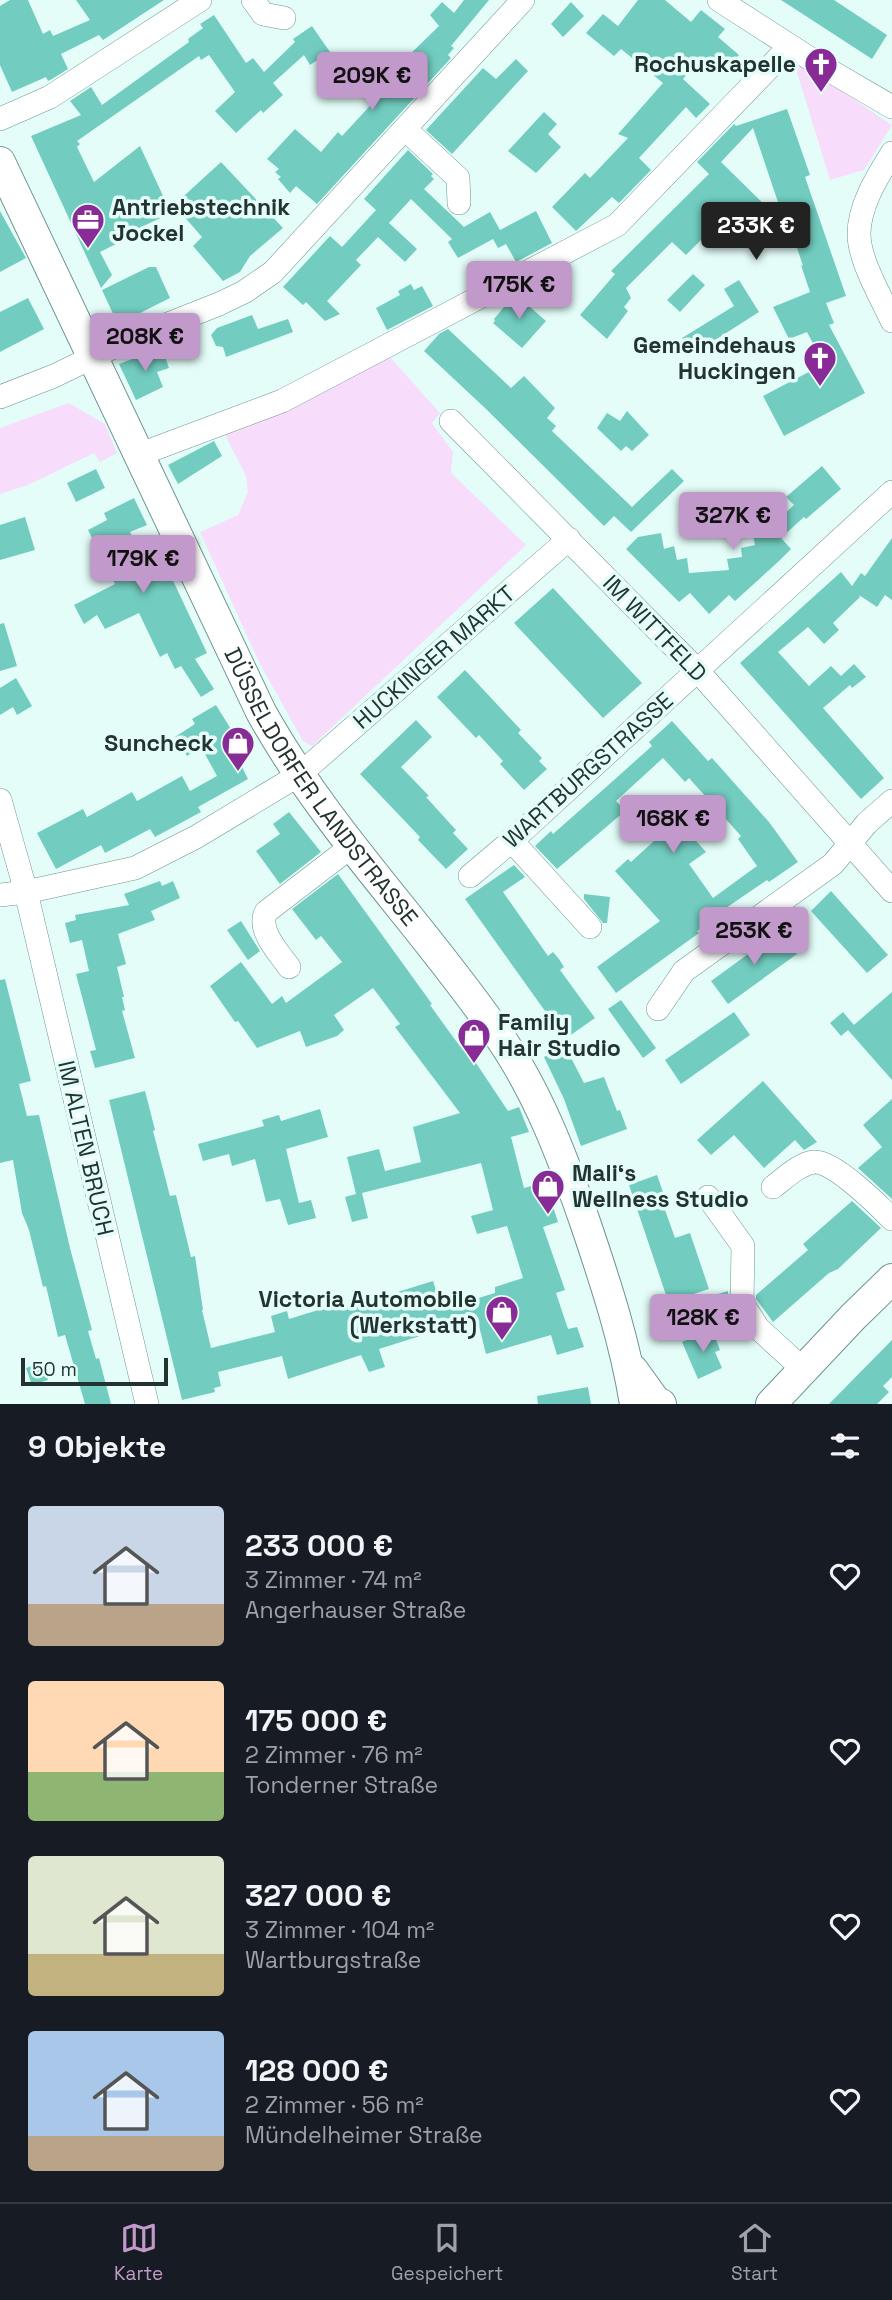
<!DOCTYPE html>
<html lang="de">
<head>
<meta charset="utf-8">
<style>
	body { margin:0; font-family:"Space Grotesk",sans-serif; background:#242831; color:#f1f3f6; height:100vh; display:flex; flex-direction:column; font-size:26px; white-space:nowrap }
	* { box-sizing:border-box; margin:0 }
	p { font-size:23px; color:#9ea1a6 }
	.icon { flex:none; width:38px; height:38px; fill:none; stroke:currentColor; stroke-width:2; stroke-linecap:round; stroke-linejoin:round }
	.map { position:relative; height:1404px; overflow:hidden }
	.details { display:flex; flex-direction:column; background:#171b24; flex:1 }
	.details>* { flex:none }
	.scale { position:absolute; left:21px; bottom:18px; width:147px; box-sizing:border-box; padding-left:7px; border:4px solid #233331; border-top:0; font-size:19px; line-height:24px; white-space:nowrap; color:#233331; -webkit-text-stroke:5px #e4fdf9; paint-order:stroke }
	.price { position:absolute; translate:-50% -60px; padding:0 16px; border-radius:7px; background:#c299cb; color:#111; font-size:23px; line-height:46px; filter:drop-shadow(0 2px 4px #0008) }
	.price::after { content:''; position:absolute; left:50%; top:42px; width:21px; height:16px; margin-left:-10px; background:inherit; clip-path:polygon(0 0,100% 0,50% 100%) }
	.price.selected { background:#222; color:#fff }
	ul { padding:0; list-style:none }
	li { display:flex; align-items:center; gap:21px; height:175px; padding:0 28px }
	li span { display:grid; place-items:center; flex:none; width:196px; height:140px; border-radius:7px; color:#555 }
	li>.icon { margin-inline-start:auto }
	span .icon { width:84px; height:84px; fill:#fffc; stroke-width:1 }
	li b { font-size:30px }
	h2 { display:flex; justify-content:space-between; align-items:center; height:84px; padding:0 28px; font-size:30px }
	.tabs { display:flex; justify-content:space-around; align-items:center; height:98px; border-top:2px solid #363941; background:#171b24; font-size:19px; color:#9ea1a6 }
	.tabs a { display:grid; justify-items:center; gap:4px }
	.tabs .selected { color:#c299cb }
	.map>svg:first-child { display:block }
</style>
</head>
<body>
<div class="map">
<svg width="892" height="1404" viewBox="0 0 892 1404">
	<rect width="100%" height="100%" fill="#e4fdf9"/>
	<path fill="#f7ddfb" d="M793,59L892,125L864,170L830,180Z
		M389,356L440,413L432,423L453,452L451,473L526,545L312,746L303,741L259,662L200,532L238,515L248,492L246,476L225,435Z
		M69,403L105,424L117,453L100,462L94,453L28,485L0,494V428Z"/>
	<path fill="#72cdc0" d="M10,0H28L43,34L50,30L53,36L90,20L76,0H164L103,40L99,35L61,54L68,69L52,79L48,81L46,77L12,92L0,65V6Z
		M464,0H489L451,46L454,48L448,55L451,58L317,204L296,186L290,193L278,179L281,177L275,172L279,169L267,159L295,129L321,152L338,132L342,136L406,67L401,63L439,26L430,15L442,2L454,13Z
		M638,0H665L691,22L701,10L725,29L718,37L739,55L723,74L702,57L683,79L710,104L696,118L686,107L639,158L651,170L619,203L612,197L576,231L552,207L585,173L590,178L628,138L618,134L663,83L621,49L614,56L586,33L603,14L618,26Z
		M781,0H834L887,35L872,59Z
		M571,2L584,16L563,37L551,24Z
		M214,15L246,63L253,58L264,72L295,42L293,39L312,26L330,52L310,65L304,55L273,83L283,95L263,113L261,110L236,133L215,111L235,92L209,55L201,60L199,56L77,141L80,144L77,147L94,182L140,146L171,213L114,240L116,244L100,252L112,275L101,288L31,136L81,115L70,101L91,87L102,105L189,42L188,39L203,28L200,24Z
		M516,59L528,71L452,154L426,130L483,68L496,79Z
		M787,109L810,175L805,177L846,296L826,303L834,323L829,325L865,393L784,436L763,396L824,364L807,332L789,339L773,307L810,292L801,265L803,266L783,205L780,208L753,128L721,162L775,215L755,240L724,217L686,255L672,242L626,288L631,298L624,307L628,311L607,339L580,315L615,274L611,271L709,174L697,162L734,124L736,126Z
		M544,112L557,124L548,134L561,147L536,173L508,151Z
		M408,150L433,174L431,176L434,179L424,189L464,227L490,212L500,230L536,211L552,243L516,262L506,244L498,248L493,239L458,258L448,242L452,239L411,199L389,223L417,249L405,262L378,237L356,260L361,265L327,301L340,314L325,321L306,302L303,305L283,287L330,236L342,247L376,210L364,199Z
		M221,162L283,228L250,256L240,272L223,281L193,246L202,237L174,205Z
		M0,211L26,258L0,272Z
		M149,267H156L170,298L126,320L114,316L102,290Z
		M693,274L705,285L680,312L667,300Z
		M739,280L759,312L698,351L682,338L734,306L724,289Z
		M411,284L414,290L422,286L433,306L387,330L376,308L400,295L398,291Z
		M515,294L546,321L522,348L493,323L495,321L494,319Z
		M28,298L44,329L0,352V312Z
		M252,315L258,329L288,319L293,332L226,357L223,347L216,346L211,335L217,328Z
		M448,329L511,388L524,376L555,408L547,418L556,426L552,431L632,507L672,469L684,481L631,532L614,516L604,526L485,408L424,351L439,334Z
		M162,348L169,368L157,372L163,387L136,400L119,364Z
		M627,411L649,435L632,451L626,446L621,451L597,428L607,413L620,421Z
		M214,441L222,456L178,484L168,465Z
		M822,466L841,489L806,519L804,517L781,538L791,549L779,561L735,601L729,595L709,614L690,593L679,602L626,549L638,537L661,533L664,549L674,546L677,560L687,558L689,573L729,570L727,559L742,557L741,548L755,545L753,535L763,534L794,505L786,497Z
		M96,469L105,488L76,502L67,483Z
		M134,498L147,525L130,532L153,580L169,572L207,653L195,659L214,689L201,697L181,666L175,669L167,653L160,657L139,613L105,629L97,615L84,624L74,605L115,584L88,530L107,520L104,513Z
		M25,517L35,550L0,560V525Z
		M892,538V600L885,595L877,607L859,595L860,597L833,623L839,630L824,644L808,627L778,652L809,686L831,666L841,676L854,664L866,677L852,688L850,685L823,708L884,778L861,799L740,663L841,572L852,586L861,573L865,576Z
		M553,588L642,683L603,718L514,623Z
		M4,623L17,666L0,671V624Z
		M465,670L521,730L518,733L542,758L539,761L547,769L524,790L500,764L503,761L479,735L476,738L437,697Z
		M16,678L32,706L17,715L13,707L0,715V688Z
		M216,705L242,747L234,751L248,779L198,807L201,812L155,837L150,829L105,853L101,845L56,869L37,833L83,809L87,817L132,792L137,801L182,776L190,791L217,776L201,747L187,756L175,737L195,724L192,719Z
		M416,720L432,737L401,767L429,796L426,797L456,830L453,833L468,849L446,869L418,840L420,837L360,774Z
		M672,721L708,761L712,758L769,822L798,862L769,882L767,880L726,908L728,910L697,931L699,933L616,993L597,967L660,921L615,871L628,859L631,862L677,820L706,852L689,864L713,898L757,866L738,839L741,836L689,778L685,782L663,758L616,801L625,811L557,869L535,846L551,831L553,834L605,788L652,746L649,742Z
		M289,812L321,852L280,884L256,851L280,834L273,824Z
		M514,865L525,877L503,892L548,956L553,952L559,959L564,967L560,970L595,1018L565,1039L465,899Z
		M338,874L432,1004L430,1005L453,1037L463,1050L466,1048L508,1111L519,1107L529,1132L511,1137L524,1188L545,1182L558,1222L543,1227L565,1290L556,1293L568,1329L577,1327L584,1347L557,1355L551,1335L486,1354L477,1318L379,1349L385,1367L369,1372L361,1355L288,1379L282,1356L218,1372L221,1386L214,1388L215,1392L182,1400L109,1100L145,1091L155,1130L153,1131L170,1196L176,1195L191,1257L195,1256L203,1310H202L211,1348L275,1332L271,1316L287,1311L289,1319L341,1303L343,1309L433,1281L442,1309L495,1293V1287L523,1278L507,1226L477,1234L471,1216L493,1210L481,1163L362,1193L368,1218L352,1222L345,1197L356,1194L347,1157L379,1149L385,1171L421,1162L413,1127L460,1113L395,1027L400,1024L373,988L334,1015L344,1030L337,1036L306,1047L300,1031L257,1048L238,1021L235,1022L210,986L241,962L272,1004L282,996L286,1003L342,962L321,936L316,940L292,909Z
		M160,881L162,886L173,881L180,898L151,911L155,920L118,934L126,964L117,967L124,997H122L125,1010L122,1011L135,1058L95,1068L90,1051L96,1050L76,974L89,971L82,940L70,943L65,923L76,920L75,915L129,905L124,894Z
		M831,891L888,955L867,973L811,911Z
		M584,894L610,897L607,923H603L584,899Z
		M241,921L260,951L248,960L227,930Z
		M780,931L797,954L728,1004L711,981Z
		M5,979L31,1081L19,1084L27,1116L39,1115L70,1248L92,1330L88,1331L96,1359L99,1358L111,1404H85L65,1335L58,1337L46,1286L43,1287L29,1230L22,1213L13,1160L0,1163V980Z
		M892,992V1080L848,1030Z
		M621,1000L656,1048L643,1058L608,1009Z
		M734,1012L750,1035L681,1084L665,1060Z
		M843,1012L854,1025L841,1036L830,1023Z
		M565,1046L584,1083L604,1077L617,1111L620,1110L627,1129L581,1146L564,1099L544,1057Z
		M763,1081L817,1142L804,1150L795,1140L764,1168L734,1135L711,1155L697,1140Z
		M892,1099V1199L858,1168L882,1147L863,1125Z
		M320,1109L328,1137L286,1149L299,1203L311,1200L316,1218L288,1225L280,1199L266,1202L255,1159L232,1166L229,1154L203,1161L198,1144L264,1126L262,1120L279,1115L281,1121Z
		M657,1175L668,1206L664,1207L675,1238L690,1233L709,1289L678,1299L676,1295L667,1298L629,1185Z
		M852,1201L881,1228L838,1269L829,1273L773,1322L756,1299V1295L808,1250L803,1244Z
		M728,1291V1304L737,1320L716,1328L705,1298Z
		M712,1329L720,1350L715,1352L722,1368L698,1379L682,1342Z
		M892,1340V1377L883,1386L889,1392L877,1404H829Z
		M42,1363L48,1380L32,1385L26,1368Z
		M588,1387L591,1404H538L537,1396Z"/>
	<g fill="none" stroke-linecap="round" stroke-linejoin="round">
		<defs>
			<path id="minor" d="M253,0L263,14L284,18
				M719,0L820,65L892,107
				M0,119L50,97L200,0
				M405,129L458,178L459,203
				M892,153C878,176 859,205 859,234C859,260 881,297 892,321
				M0,397L54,376L128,340L219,304L244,292L273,272L523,0
				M451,421L697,670L892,891
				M138,455L282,401L617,225L790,46
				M0,800L26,892L147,1404
				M512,841L590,927
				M470,876L516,837L892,492
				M0,895L26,892L135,868L196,837L299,775L569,539
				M289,967C279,953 257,930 266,912L352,846
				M658,1009L684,971L833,864L867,823L892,801
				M773,1187C785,1178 799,1164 814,1162C833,1160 878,1205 892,1219
				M708,1197L743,1246L742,1303L758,1328L803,1369"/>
			<g id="major">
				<path id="s1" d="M0,162L261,712C326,829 421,923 497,1033C538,1091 563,1158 586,1225C606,1284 625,1342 635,1404"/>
				<path d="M633,1370L656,1402L661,1404"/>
				<path d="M771,1404L853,1317L892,1279"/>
			</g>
		</defs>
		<use href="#minor" stroke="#6d948e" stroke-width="24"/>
		<use href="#major" stroke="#6d948e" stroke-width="32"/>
		<use href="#minor" stroke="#fff" stroke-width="23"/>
		<use href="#major" stroke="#fff" stroke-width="30"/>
	</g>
	<defs>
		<symbol id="church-pin" viewBox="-11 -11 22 30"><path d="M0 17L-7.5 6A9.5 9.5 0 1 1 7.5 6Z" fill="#882b97" stroke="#e4fdf9"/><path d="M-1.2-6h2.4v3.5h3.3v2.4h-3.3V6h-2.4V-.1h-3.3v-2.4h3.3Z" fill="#fff"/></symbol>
		<symbol id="office-pin" viewBox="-11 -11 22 30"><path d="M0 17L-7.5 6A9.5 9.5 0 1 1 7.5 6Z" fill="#882b97" stroke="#e4fdf9"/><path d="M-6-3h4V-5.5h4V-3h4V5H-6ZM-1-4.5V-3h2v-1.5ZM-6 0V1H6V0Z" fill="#fff"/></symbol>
		<symbol id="shop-pin" viewBox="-11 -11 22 30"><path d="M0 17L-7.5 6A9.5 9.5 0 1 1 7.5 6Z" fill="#882b97" stroke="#e4fdf9"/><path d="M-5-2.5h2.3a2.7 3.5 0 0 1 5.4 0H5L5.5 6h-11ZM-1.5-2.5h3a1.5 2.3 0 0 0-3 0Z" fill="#fff"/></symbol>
	</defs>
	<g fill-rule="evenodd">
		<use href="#church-pin" x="802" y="45" width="38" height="52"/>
		<use href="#office-pin" x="69" y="201" width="38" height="52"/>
		<use href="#church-pin" x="801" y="339" width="38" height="52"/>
		<use href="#shop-pin" x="219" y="724" width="38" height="52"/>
		<use href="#shop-pin" x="455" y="1016" width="38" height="52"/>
		<use href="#shop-pin" x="529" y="1167" width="38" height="52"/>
		<use href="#shop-pin" x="483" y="1293" width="38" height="52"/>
	</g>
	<g text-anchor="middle" stroke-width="7" stroke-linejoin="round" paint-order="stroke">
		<g font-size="23" font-weight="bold" fill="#233331" stroke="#e4fdf9" text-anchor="end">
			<text x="796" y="72">Rochuskapelle</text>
			<text x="112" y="215" text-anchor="start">Antriebstechnik<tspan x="112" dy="26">Jockel</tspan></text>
			<text x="796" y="353">Gemeindehaus<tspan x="796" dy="26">Huckingen</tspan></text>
			<text x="214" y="751">Suncheck</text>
			<text x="498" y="1030" text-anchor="start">Family<tspan x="498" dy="26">Hair Studio</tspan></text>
			<text x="572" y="1181" text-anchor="start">Mali‘s<tspan x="572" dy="26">Wellness Studio</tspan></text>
			<text x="477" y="1307">Victoria Automobile<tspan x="477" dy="26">(Werkstatt)</tspan></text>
		</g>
		<g font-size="23" fill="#233331" stroke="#e4fdf9">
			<text transform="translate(655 628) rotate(46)" y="8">IM WITTFELD</text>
			<text transform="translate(434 657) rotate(-41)" y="8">HUCKINGER MARKT</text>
			<text transform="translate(588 770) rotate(-42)" y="8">WARTBURGSTRASSE</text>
			<text dy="8" stroke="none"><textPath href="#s1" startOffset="704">DÜSSELDORFER LANDSTRASSE</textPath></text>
			<text transform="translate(86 1148) rotate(77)" y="8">IM ALTEN BRUCH</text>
		</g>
	</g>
</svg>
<div class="scale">50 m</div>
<b class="price" style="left:372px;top:112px">209K €</b>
<b class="price selected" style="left:756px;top:262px">233K €</b>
<b class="price" style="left:519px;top:321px">175K €</b>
<b class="price" style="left:145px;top:373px">208K €</b>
<b class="price" style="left:733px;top:552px">327K €</b>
<b class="price" style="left:143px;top:595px">179K €</b>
<b class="price" style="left:673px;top:855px">168K €</b>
<b class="price" style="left:754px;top:967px">253K €</b>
<b class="price" style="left:703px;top:1354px">128K €</b>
</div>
<section class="details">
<h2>9 Objekte<svg class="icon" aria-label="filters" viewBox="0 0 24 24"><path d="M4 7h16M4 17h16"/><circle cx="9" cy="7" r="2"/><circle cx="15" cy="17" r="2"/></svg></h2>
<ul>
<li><span style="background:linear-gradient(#c9d6e8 70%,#b9a48a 0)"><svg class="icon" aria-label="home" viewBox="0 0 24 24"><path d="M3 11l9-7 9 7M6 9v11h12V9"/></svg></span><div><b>233 000 €</b><p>3 Zimmer · 74 m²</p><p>Angerhauser Straße</p></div><svg class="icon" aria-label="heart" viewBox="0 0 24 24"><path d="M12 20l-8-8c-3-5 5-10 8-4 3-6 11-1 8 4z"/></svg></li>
<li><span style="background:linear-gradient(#ffd9b3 65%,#8fb573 0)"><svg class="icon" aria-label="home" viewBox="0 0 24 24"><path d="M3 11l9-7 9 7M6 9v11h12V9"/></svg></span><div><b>175 000 €</b><p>2 Zimmer · 76 m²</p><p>Tonderner Straße</p></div><svg class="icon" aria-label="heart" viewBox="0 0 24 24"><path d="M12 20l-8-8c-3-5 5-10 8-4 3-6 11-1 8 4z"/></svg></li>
<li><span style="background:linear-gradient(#dfe7d0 70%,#c2b280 0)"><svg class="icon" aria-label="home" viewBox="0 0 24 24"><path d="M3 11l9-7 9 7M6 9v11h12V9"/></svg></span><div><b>327 000 €</b><p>3 Zimmer · 104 m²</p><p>Wartburgstraße</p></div><svg class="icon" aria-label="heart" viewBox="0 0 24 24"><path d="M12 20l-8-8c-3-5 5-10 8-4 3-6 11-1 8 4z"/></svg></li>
<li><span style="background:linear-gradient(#a9c7e8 75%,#b9a48a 0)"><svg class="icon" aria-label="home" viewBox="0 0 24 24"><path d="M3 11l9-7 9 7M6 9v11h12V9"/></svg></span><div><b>128 000 €</b><p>2 Zimmer · 56 m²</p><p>Mündelheimer Straße</p></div><svg class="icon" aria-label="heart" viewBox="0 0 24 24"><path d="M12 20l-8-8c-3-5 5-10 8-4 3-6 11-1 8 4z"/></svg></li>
</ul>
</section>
<nav class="tabs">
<a class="selected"><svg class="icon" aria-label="map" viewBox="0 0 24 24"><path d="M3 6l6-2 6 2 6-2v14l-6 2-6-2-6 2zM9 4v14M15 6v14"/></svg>Karte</a>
<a><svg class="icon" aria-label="saved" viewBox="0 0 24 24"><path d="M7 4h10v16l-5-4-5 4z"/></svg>Gespeichert</a>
<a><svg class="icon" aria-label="home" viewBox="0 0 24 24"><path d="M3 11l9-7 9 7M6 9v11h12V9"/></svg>Start</a>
</nav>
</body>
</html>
